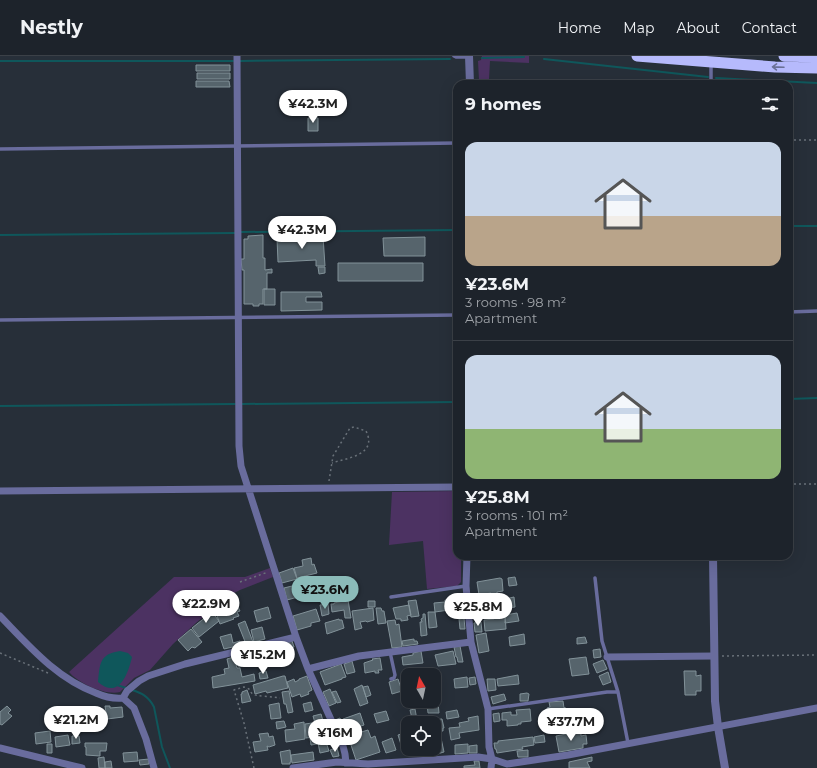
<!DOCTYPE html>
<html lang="en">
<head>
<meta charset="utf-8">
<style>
	body { margin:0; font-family:Montserrat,sans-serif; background:#2a2f37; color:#f1f3f6; height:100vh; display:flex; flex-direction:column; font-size:15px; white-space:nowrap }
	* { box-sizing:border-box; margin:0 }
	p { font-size:13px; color:#a0a4a9 }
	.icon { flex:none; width:22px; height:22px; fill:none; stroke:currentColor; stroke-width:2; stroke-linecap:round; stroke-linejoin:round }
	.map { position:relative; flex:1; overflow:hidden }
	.panel { position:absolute; left:453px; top:24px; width:340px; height:480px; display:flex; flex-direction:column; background:#1d232b; border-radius:12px; box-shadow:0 4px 16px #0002,0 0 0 1px #3b4047 }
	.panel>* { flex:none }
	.needle { width:26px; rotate:351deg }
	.tools { position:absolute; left:401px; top:612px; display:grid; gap:8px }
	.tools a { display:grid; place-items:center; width:40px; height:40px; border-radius:8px; background:#1d232b; box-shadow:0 4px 16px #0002,0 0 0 1px #3b4047; font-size:20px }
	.price { position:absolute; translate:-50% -34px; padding:0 9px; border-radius:14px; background:#fff; color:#222; font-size:13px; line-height:26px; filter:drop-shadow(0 1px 2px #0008) }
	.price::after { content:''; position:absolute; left:50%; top:24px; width:12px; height:9px; margin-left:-6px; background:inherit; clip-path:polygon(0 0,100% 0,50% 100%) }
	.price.selected { background:#8bbbb9; color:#111 }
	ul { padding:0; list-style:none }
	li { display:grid; align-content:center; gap:8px; height:212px; padding:0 12px }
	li+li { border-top:1px solid #3b4047 }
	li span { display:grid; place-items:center; height:124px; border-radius:12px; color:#555 }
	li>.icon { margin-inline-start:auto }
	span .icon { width:72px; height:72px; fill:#fffc; stroke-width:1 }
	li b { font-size:17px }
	h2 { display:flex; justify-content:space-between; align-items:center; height:48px; padding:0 12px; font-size:17px }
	header { display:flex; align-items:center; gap:24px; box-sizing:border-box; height:56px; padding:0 20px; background:#1d232b; border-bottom:1px solid #3b4047 }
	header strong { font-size:19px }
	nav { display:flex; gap:22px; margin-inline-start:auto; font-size:14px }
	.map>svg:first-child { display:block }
</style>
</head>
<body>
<header>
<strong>Nestly</strong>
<nav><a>Home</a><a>Map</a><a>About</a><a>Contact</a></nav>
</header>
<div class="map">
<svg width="817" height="712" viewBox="0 0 817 712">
	<rect width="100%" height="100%" fill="#272f39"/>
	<path fill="#4c3262" d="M482,0H529V7L490,5L489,23L479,24L478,5L481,4Z
		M457,435V500H461V526L457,530L427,533L423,485L389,489L392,436Z
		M270,512L273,521L240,534L234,537L197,566L173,588L150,614L134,622L120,636C106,640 78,627 69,616L174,521H245Z"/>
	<path fill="#0f575b" d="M120,595L128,597L132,601C128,618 119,644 98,626C100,608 99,598 120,595Z"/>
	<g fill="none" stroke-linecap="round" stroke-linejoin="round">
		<path stroke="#0f575b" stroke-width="2" d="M482,2L524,1
			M544,3L708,21
			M0,5H233
			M240,5L450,3
			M716,22L817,27
			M789,170H817
			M241,176L457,174
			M0,179L235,177
			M789,343L817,342
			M242,348L457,346
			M0,350L235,348
			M117,629L126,632
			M132,634C142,637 149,641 154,651L162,691L170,712"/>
	</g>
	<path fill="#56646c" stroke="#829299" d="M196,9H230V15H196Z
		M197,17H230V23H197Z
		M196,25H229L230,31H196Z
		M308,62H318V75H308Z
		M263,179V202H265V214L272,213V217H267V233H263V248H259V250H253V248H244V214H242L241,203H244V183H248V180Z
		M323,180L325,210H316V204L278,206L277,182Z
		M425,181V200H384L383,182Z
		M338,207H423V225H338Z
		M318,211H325V217L319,218Z
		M264,233H275V249H264Z
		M281,236H321L322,241H306V246H322V254L281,255Z
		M311,502L312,509L314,508L317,517L297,522L294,512L303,510L302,504Z
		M293,512L297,523L282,527L279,517Z
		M515,521L517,529L509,530L508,522Z
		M500,522L502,523L503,535L497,536V538H491V537L479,539L477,526Z
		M292,530L293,535H296L298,541L287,544L284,532Z
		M479,540V549H473V541Z
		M514,541L515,551L502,553L501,544Z
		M348,544L351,562H345L344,554L332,556L331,548H334V547Z
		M416,544L419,560L411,561L408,545Z
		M445,544L454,545L456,553L435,556L434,547L445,546Z
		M368,545H375V551H368Z
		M462,545L463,555L457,556V546Z
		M328,548L329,558L322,560L320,549Z
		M237,549L240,555L237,556L239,560L233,562L234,563L220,568L216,557Z
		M409,549L411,559L407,560L408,564L401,565V563H396L393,552Z
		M268,551L271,562L257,566L254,555Z
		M373,552L374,564L367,566L366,565L360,566L362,572L355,574L352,555Z
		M376,552H381L382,555H384L386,567L378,568Z
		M316,553L320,565L311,567V570L297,574L293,560Z
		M212,556L219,565L199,581L192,572Z
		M428,556H435L437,571L429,572Z
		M517,557L519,565L505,567V559Z
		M423,558H425L427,579L421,580L420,566H422L421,563L423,562Z
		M505,559L506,573L485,575L484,564L494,563L495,560Z
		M464,562L465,573H460L459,563Z
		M339,563V564H342L344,572L327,578L325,567Z
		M395,564L396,569L399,568L402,591L392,592L387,565Z
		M245,565L253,586L246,588L238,568Z
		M481,566L482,576H475L474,567Z
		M262,571L265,583L254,586L251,574Z
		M191,573L202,586L195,592L192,591L188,595L178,584Z
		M486,577L489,595L479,597L476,579Z
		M231,578L233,587L240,585L241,589L224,593L220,581Z
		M524,578L525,588L510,590L509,581Z
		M585,581L587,587L577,588V582Z
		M414,583V585H417L418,588L403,590L402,585Z
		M292,585L294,591L283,595L281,589Z
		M281,588L284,599L272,602L269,591Z
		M460,590L463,606H458L457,601H456L454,591Z
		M600,593L601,601L594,602L593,594Z
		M258,594L259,597H261L263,606L239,611L238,609H237L236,601L246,599L245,597Z
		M421,595L423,607L403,609L402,601L413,599V597Z
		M453,595L456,608L438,610L435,599Z
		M234,601L237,612H240L242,621L254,618L255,625L213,632L212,621L225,618L224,613L229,612L227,603Z
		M586,601L589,618L572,620L569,603Z
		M380,602L382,614H378L379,617H375V615L365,617L364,607L373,604L372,603Z
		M603,604L607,613L597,617L593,608Z
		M352,605L355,616L347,618L344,608Z
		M341,608L346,621L342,622V623L325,629L320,616Z
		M434,613L437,627L434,628V619H427L426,614Z
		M266,615L268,622L260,623L259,617Z
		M684,615H696V620L701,619V635H696V639H685Z
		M608,616L611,626L603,629L599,620Z
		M518,619L519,628L498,630L497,623Z
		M283,620H285L288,632L267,637L266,635L255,638L253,629Z
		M307,620L312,634L308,636L309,638L301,641L300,638L292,641L287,626L294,623L295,626L299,624V623Z
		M467,621L468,631L455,632L454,623Z
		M475,621L476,628L470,629L469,622Z
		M398,623L402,635L392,638L389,626Z
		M487,623H495L496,634L488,635Z
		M362,629L368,647L360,650L354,633Z
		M368,630L371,639L366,641L363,631Z
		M330,633L336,647L329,650L323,636Z
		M247,634L251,645L242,647L241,638H242V636Z
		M289,635L293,656L288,657L286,648H284L282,636Z
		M336,635L341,646L337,647L332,636Z
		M527,637L529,638L528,645H520V638Z
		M504,638L506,644L493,648L491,641Z
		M563,645L564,652L565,651L566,662L553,664L552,657L550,656H548L547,652L550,651L549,646Z
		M311,646L313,654L305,656L303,648Z
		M438,646L439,657H428L427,648Z
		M279,647L281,662L271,663L269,649Z
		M7,650L11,654L8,657L12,660L2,669L0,668V656Z
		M105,650H110V652L122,651L123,661L107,663Z
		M415,653L417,664V666L413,667L410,654Z
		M530,653L531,665L521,666V668H518V669L507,670V664H502V657L511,656V659H517L516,654Z
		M457,654L459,661L447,663L446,656Z
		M386,655L389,664L377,667L374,658Z
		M360,657L364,669L347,675L343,663Z
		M499,657L500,665L494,666L493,658Z
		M321,658L323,665L315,667L313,660Z
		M478,660L479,674L459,677L460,682L451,684L449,672L460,671L459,667L469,665L468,662Z
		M95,662V668L85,669V663Z
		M340,662L344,673L341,675L335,664Z
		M442,663L444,672H443V675H434V667H430L431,666V664Z
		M563,664L564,675L546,677L545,669H550V666Z
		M284,665L286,671L277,673L276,666Z
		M304,666L305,683L286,686L285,674L295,673L294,668Z
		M312,667L314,681L306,682L305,668Z
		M329,667L334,678L320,684L316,674L323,671V669Z
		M368,674L371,682L375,680L380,696L356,704L348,680Z
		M50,675L51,686L36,688L35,677Z
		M581,675V680L586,679L587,688H583V692L559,696L556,680Z
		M407,676L408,693L403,695L398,679Z
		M268,677L269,681L273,680L275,689L269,691L267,690L268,694L255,696L253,686L261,685L259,678Z
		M68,679L70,689L56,691L55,681Z
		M544,679L545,686L535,687L534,681Z
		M72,680H79L80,687L72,688Z
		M316,681L317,688L311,689L310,682Z
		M533,681L534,689L522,691L523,693L497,697L496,693H495L494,687H498V685Z
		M392,682L396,694L386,697L382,686Z
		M441,682L444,696L437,698L434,683Z
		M326,686L329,695L320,697L318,687Z
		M85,687H107L106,695H100V700L86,699V691H85Z
		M47,688H52V697H47Z
		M468,688V697L455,698V689Z
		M477,689V697H469V690Z
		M337,692L339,700L333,701L330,694Z
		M420,693H434L435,697L422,700Z
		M290,694L291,706H290V708H282L280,696Z
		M528,694V701H518L517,695Z
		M137,696L138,705L124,706L123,697Z
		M313,696L314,704L292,707L291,699Z
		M104,701L105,712H99L98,702Z
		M592,701V705L587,706L590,712H569V706Z
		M149,703V708L140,709L139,704Z
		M111,705L112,712H105V706Z
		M474,705H479L480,712H464V710L475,709Z"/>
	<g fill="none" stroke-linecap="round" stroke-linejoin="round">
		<path stroke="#697179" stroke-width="1.5" stroke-dasharray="2 3" stroke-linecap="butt" d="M789,84H817
			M329,425L333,400L350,372L354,371L366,375C378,399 347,402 332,407
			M789,428H817
			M240,526L268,516
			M0,597L48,617
			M722,600L817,599
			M254,712L244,667L234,634L244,631L249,633C250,635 251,637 253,638C254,640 275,641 280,642"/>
		<path stroke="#696c9d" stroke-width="3.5" d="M454,0L456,1H469
			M711,7V28
			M0,93L457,87
			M789,256L817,255
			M0,264L457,259
			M595,522L602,585L618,636L628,687
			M391,541L466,530
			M390,596L395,619L394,622L391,623
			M488,653L607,636H618"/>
		<path stroke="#696c9d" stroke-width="7" d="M237,0L239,390L241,410L296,581L308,613L343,690L345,698L346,707
			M0,435L457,431
			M467,500L466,530L471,586L488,653L489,691L492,703L491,712
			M0,560C29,590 56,622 96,637C105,641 113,643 123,642L127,635L139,625L148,620L185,608L296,581
			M607,601L714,600
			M308,613L359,600L471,586
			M123,642L134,652L146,683L154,712
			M0,692L82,712
			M293,712L337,706L368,708L478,701L492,703L507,708L568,699L817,652"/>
		<path stroke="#696c9d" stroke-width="8" d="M469,0L470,28
			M713,500L715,645L718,671L725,712"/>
		<path stroke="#b6bafc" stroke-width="11" d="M637,0L775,11L817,12
			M784,0L817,1"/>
	</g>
	<defs><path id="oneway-shaft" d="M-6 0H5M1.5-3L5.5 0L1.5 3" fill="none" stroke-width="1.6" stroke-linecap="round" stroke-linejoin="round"/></defs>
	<use stroke="#6a7096" href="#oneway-shaft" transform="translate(778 11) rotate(-178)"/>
</svg>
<div class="tools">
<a><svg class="needle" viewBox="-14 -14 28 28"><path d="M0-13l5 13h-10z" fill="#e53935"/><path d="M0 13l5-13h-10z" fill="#a0a4a9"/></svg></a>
<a><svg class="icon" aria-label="locate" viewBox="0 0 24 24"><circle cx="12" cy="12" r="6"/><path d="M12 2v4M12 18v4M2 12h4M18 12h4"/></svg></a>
</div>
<b class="price" style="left:313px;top:68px">¥42.3M</b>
<b class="price" style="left:302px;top:194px">¥42.3M</b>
<b class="price selected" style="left:325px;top:554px">¥23.6M</b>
<b class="price" style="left:206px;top:568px">¥22.9M</b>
<b class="price" style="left:478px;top:571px">¥25.8M</b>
<b class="price" style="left:263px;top:619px">¥15.2M</b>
<b class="price" style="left:76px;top:684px">¥21.2M</b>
<b class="price" style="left:571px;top:686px">¥37.7M</b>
<b class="price" style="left:335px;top:697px">¥16M</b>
<section class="panel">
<h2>9 homes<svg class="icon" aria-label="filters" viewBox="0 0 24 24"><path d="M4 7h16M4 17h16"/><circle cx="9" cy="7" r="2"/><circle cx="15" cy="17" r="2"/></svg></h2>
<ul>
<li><span style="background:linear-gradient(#c9d6e8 60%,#b9a48a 0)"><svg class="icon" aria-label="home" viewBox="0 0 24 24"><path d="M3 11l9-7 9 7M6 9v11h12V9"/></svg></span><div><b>¥23.6M</b><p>3 rooms · 98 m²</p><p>Apartment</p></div></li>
<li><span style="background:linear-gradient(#c9d6e8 60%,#8fb573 0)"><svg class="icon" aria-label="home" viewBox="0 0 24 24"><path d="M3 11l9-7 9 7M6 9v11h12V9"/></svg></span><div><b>¥25.8M</b><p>3 rooms · 101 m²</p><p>Apartment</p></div></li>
</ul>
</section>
</div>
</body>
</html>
